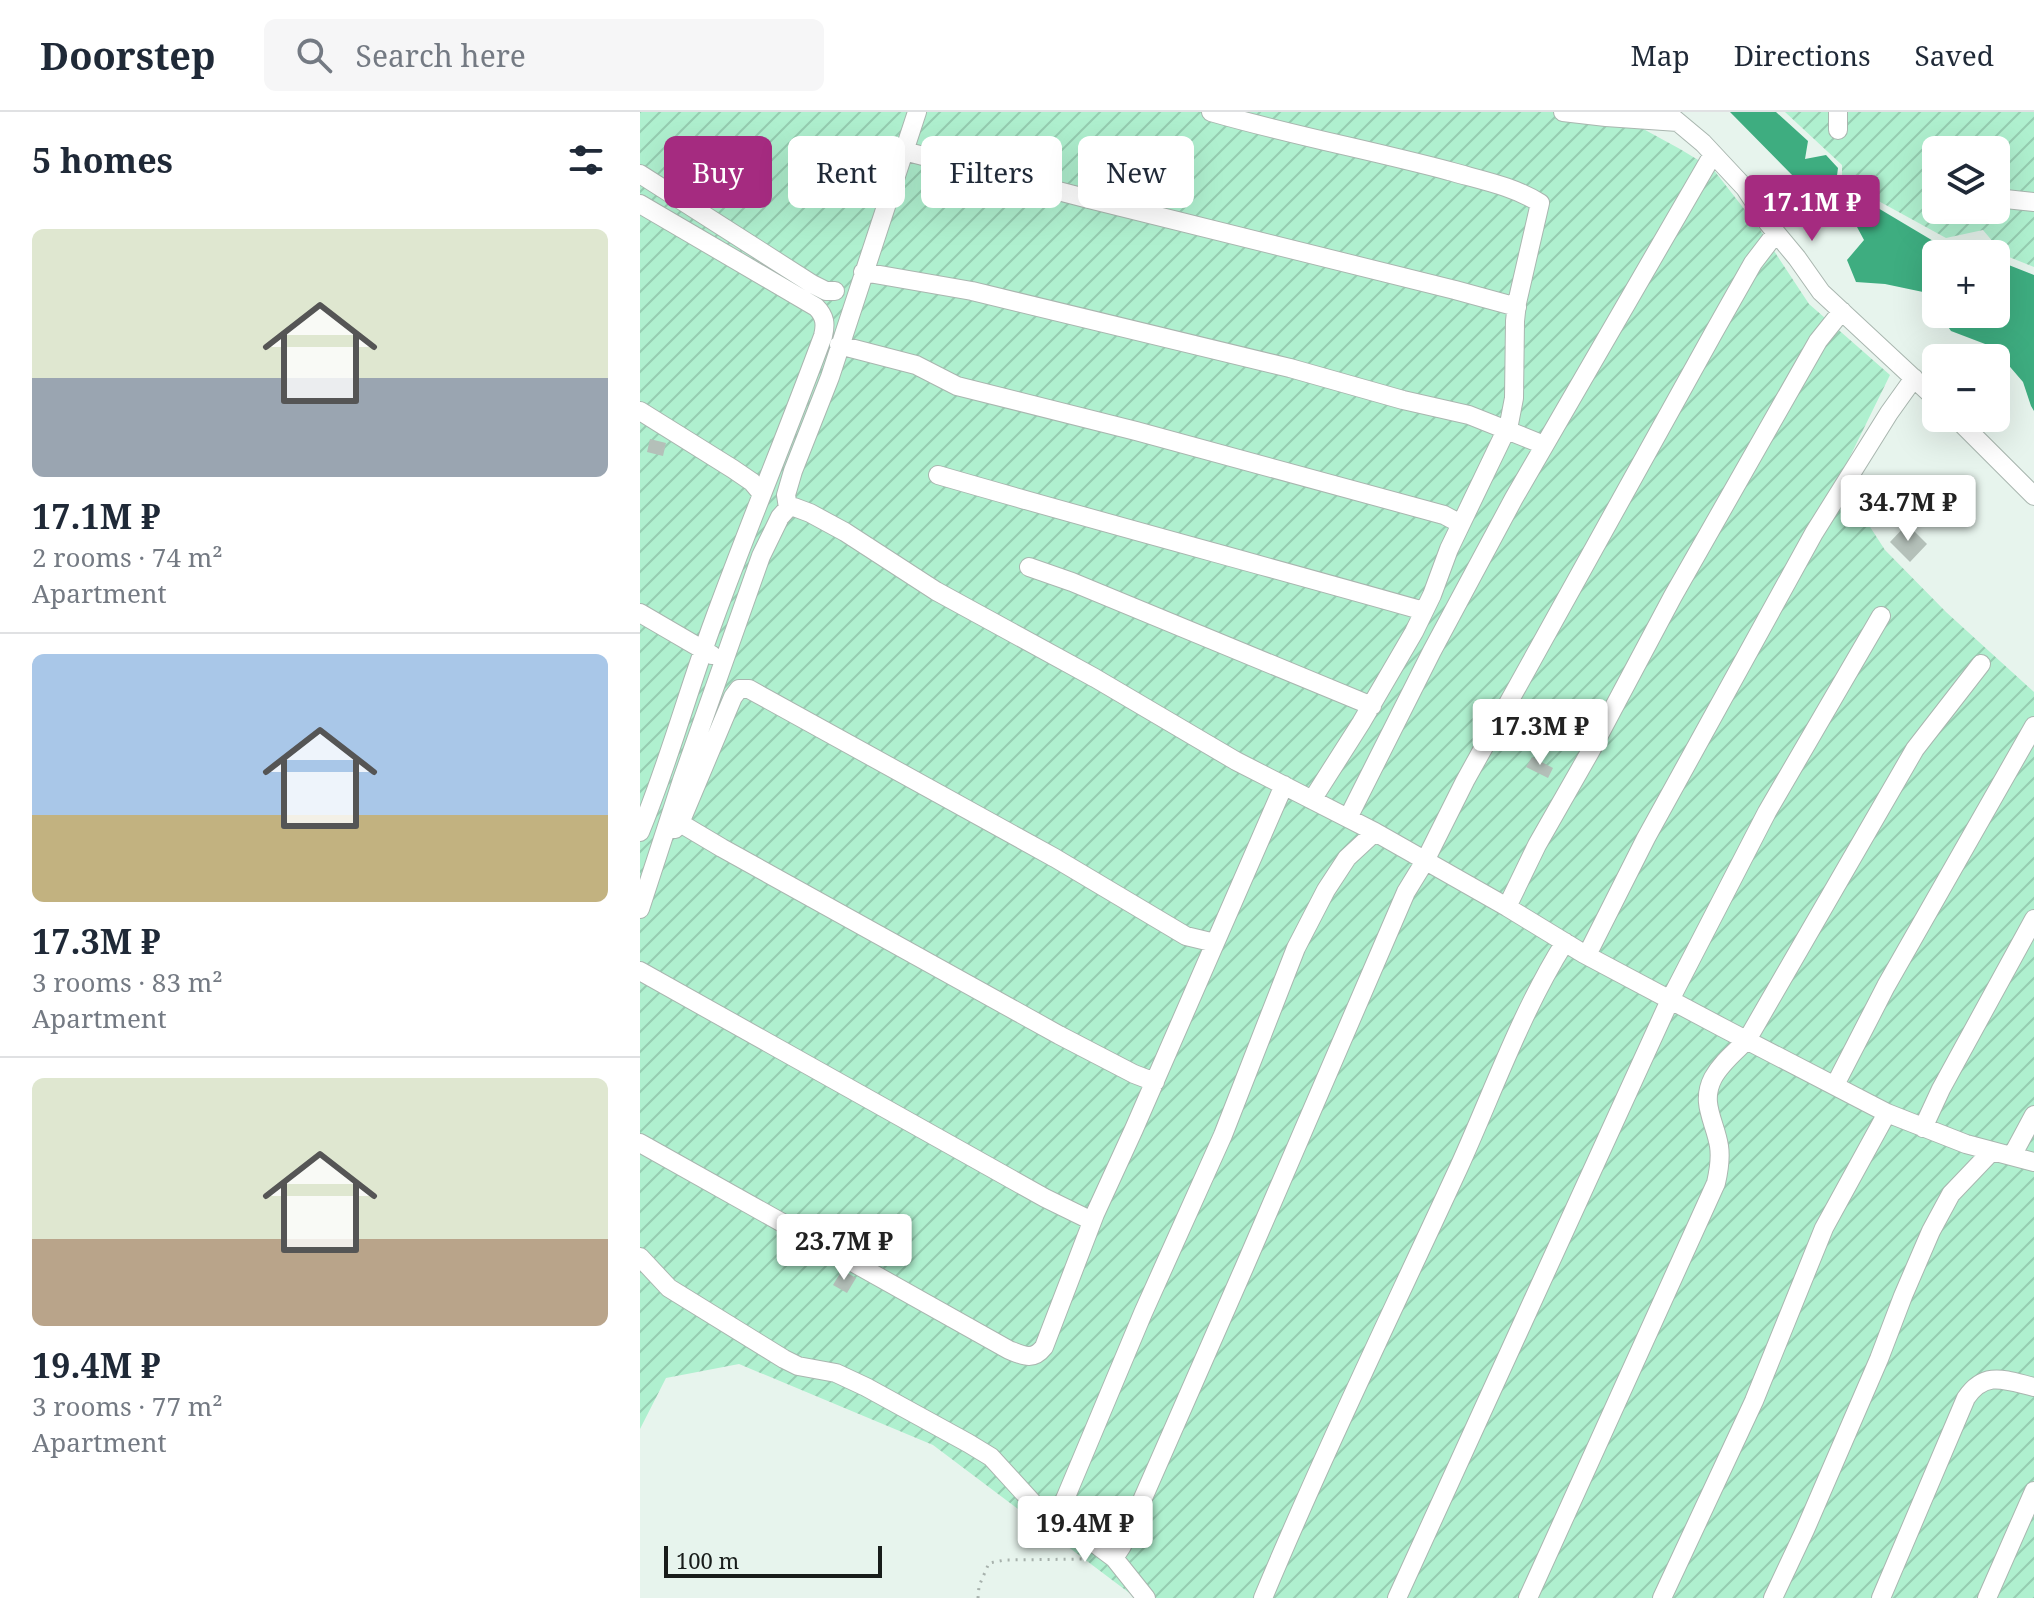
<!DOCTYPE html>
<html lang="en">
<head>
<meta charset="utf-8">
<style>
	body { margin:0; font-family:"Noto Serif",serif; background:#f6f6f7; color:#1f2937; height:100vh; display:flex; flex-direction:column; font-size:30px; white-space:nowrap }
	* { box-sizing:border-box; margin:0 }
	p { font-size:26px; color:#747a83 }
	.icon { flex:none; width:44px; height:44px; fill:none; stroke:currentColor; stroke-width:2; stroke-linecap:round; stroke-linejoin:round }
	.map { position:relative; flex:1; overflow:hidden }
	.details { display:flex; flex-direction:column; background:#fff; width:640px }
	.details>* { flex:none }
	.hud { position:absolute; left:24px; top:24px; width:760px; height:72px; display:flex; gap:16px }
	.tools { position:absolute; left:1282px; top:24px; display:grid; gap:16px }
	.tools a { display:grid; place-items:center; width:88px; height:88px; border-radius:12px; background:#fff; box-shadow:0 8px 32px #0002; font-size:40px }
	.scale { position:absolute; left:24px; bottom:20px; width:218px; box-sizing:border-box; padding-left:8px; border:4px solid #181c1a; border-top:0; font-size:22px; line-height:28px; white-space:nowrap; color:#181c1a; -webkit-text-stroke:6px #e7f4ed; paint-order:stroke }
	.price { position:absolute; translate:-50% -68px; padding:0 18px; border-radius:8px; background:#fff; color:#222; font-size:26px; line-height:52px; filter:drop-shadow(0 2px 4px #0008) }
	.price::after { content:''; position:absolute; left:50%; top:48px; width:24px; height:18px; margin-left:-12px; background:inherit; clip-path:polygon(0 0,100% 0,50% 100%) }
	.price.selected { background:#a52b80; color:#fff }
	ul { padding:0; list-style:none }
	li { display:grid; align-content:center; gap:16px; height:424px; padding:0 32px }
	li+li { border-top:2px solid #e0e1e3 }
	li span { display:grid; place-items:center; height:248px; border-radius:12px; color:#555 }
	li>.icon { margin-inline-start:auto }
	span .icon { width:144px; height:144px; fill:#fffc; stroke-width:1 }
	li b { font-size:34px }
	h2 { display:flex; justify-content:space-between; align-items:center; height:96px; padding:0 32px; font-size:34px }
	.tag { padding:0 28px; border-radius:12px; background:#fff; box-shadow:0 8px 32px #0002; font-size:28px; line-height:72px }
	.tag.selected { background:#a52b80; color:#fff }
	header { display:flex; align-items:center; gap:48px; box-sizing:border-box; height:112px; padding:0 40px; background:#fff; border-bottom:2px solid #e0e1e3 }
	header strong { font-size:38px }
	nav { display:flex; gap:44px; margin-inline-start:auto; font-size:28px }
	.search { width:560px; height:72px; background:#f6f6f7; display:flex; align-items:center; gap:20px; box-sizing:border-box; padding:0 28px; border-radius:12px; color:#747a83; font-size:30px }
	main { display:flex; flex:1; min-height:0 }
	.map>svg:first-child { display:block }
</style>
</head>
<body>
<header>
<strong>Doorstep</strong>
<div class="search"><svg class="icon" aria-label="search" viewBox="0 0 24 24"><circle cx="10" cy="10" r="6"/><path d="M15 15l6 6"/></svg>Search here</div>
<nav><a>Map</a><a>Directions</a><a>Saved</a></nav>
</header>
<main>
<section class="details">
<h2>5 homes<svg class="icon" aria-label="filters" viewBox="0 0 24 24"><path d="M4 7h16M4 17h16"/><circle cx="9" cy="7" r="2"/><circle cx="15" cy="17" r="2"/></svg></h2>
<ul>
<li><span style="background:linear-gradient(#dfe7d0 60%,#9aa5b1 0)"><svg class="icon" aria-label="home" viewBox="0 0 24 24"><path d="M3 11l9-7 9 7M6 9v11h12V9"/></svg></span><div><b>17.1M ₽</b><p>2 rooms · 74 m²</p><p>Apartment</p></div></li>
<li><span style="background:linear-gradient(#a9c7e8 65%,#c2b280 0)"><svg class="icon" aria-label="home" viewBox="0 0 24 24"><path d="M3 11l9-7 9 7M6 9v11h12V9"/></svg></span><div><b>17.3M ₽</b><p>3 rooms · 83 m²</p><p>Apartment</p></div></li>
<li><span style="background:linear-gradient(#dfe7d0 65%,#b9a48a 0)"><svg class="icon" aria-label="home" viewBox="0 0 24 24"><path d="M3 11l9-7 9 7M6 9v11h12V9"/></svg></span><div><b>19.4M ₽</b><p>3 rooms · 77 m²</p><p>Apartment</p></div></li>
</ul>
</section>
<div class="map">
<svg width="1394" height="1486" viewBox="0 0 1394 1486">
	<defs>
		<pattern id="garden-furrows" width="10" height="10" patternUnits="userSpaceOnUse" patternTransform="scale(2)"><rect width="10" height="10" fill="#aff0cf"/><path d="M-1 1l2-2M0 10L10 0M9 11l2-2" fill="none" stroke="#96cdb1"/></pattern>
	</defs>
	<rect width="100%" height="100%" fill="#e7f4ed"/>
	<path fill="url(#garden-furrows)" fill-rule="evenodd" d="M0,0H992L996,13L1040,37L1073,57L1119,116L1169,192L1250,263L1199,367L1245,438L1306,500L1394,580V1486H496L293,1333L99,1252L26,1266L0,1317Z
		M1145,0H1394V155L1364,143L1343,118L1306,126L1202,69V53ZM1296,38H1356V98H1296Z"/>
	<path fill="#3ead80" d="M1090,0H1136L1168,29L1165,47L1186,43L1198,56L1196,71L1305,136L1341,130L1350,142H1296V198L1283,180L1245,172L1216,170L1207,148L1224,128L1217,115L1188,104L1173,111L1179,86L1166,68L1154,65Z
		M1356,148L1394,163V299L1391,294L1383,270L1353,235L1311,219L1299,202H1356Z"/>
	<path fill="#b4c0b9" d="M10,327L26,331L23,344L7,340Z
		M1267,412L1287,432L1270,450L1250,430Z
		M892,645L913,656L908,666L886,655Z
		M202,1158L216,1166L207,1181L193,1173Z"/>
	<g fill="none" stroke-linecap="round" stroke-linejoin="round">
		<defs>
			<path id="minor" d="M571,0C650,23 730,38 809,59C840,68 873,74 900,91L877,191L875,209L874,286L869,312L809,437L792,483L774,520L721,611L672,688
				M923,0L966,5L1038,10
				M1026,0L1063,31L1105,76L1128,111L1157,146L1181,180L1296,287
				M1198,18V0
				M264,39L449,87L815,178L877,195
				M0,62L172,172L186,179H195
				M1356,86L1394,90
				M0,92L176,195C185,204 186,212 183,224C148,319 109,412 74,508C48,578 29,650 0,720
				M223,160L332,179L650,256L763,288L829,303L904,333
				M199,233L276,253L317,274L496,319L804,403L821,412
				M0,299L93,357L112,370L122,382
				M1316,306L1394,384
				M298,363C460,410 622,453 784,499
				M148,396L154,395L170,401L205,420L296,479L455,566L596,649L735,720L867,795L944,842L1085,917L1247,1001L1326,1032L1394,1050
				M389,455L432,470L732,594
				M0,501L72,543
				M708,706L792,539L874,386L1073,42
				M40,711L82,736L419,923L494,962L515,970
				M35,717L40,711L93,585L99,577H109L415,746L546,824L575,831
				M867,795L897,733L950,640L1033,484L1178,229L1202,199
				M0,797L42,668L121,444L140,405L148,396L146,383L153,359L190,265L277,0
				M947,843L1006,726L1174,421L1249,301L1274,266
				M0,859L405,1086L452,1109
				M1195,973L1246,874L1394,614
				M1283,1016L1301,977L1394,807
				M0,1031L369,1238C384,1244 393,1249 404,1235L455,1102L494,1017L644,673
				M1372,1044L1394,1003
				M0,1145L29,1176L144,1247L158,1254L196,1261L226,1275L328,1331L351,1345L404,1403L415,1407L428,1406
				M474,1446L482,1434L604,1156L766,780L785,749L825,669L1074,220L1113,151L1136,121
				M506,1486L474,1446L438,1419L428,1406L423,1395L425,1387L503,1201L583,1023L656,836L686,778L707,746L735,720
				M623,1486C684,1340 753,1198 819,1055C853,980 881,900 925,830
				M757,1486L1030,888L1127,700L1241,504
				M888,1486L1076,1071C1079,1058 1081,1047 1079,1034C1075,1009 1060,991 1073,966C1081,951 1095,940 1107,928L1275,637L1341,552
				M1022,1486L1114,1289L1184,1116L1247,1001
				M1133,1486L1165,1418L1239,1247L1263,1184L1291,1119L1311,1082L1352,1039
				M1241,1486L1326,1286C1345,1258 1365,1268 1394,1275
				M1347,1486L1394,1379"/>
		</defs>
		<use href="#minor" stroke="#a9b6af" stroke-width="20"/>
		<path stroke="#a7b1ac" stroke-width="3" stroke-dasharray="2 6" stroke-linecap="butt" d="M338,1486L339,1474L349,1451L365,1448L446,1447"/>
		<use href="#minor" stroke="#fff" stroke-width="18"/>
	</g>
</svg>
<div class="tools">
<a><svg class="icon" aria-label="layers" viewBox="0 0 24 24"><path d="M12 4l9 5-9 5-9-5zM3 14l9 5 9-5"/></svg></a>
<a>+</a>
<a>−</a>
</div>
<div class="scale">100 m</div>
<b class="price selected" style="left:1172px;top:131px">17.1M ₽</b>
<b class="price" style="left:1268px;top:431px">34.7M ₽</b>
<b class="price" style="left:900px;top:655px">17.3M ₽</b>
<b class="price" style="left:204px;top:1170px">23.7M ₽</b>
<b class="price" style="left:445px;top:1452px">19.4M ₽</b>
<div class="hud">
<a class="tag selected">Buy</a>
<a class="tag">Rent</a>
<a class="tag">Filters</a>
<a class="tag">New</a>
</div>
</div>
</main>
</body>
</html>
